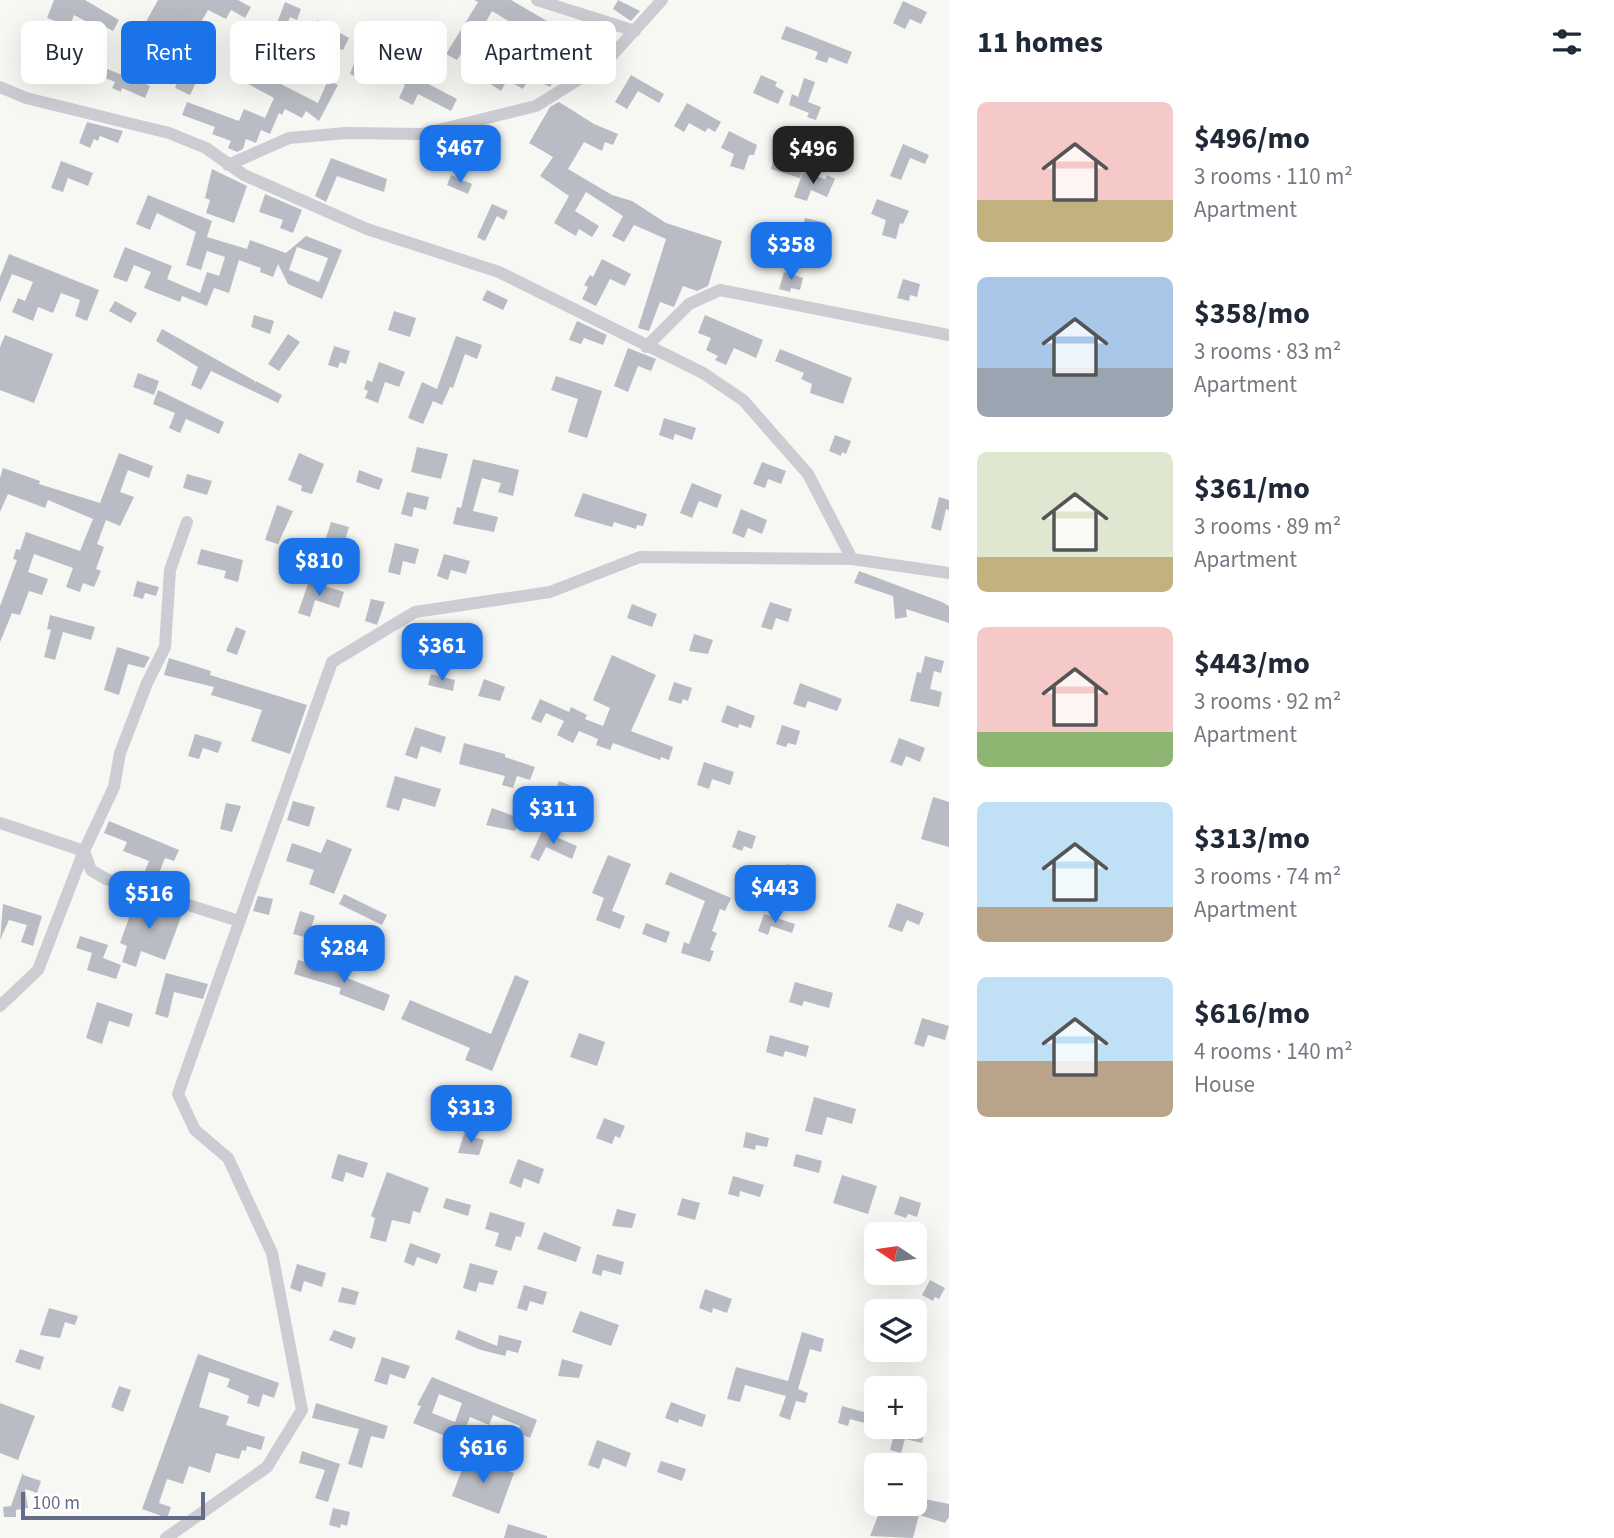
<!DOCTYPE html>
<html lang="en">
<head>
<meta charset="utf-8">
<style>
	body { margin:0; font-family:"Source Sans 3",sans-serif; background:#f2f2f3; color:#1f2937; height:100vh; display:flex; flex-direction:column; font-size:26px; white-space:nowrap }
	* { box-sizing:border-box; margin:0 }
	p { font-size:23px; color:#747a83 }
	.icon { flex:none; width:38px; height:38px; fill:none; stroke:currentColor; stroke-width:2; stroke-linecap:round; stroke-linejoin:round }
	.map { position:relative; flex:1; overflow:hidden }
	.details { display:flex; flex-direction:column; background:#fff; width:665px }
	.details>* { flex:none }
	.hud { position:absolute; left:21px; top:21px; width:665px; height:63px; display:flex; gap:14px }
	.needle { width:46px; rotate:283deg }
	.controls { position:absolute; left:864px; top:1222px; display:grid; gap:14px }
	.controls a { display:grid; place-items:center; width:63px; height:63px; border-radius:10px; background:#fff; box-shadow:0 7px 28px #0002; font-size:35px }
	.scale { position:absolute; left:21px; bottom:18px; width:184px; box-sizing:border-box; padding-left:7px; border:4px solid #646c89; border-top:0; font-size:19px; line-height:24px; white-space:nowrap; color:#646c89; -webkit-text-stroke:5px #fff; paint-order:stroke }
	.price { position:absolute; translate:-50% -60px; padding:0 16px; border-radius:14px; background:#1a73e8; color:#fff; font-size:23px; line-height:46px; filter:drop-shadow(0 2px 4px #0008) }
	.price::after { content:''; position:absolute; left:50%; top:42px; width:21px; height:16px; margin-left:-10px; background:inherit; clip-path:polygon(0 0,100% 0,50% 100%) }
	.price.on { background:#222; color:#fff }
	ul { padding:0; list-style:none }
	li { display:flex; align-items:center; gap:21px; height:175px; padding:0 28px }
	li span { display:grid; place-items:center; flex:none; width:196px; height:140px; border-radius:10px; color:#555 }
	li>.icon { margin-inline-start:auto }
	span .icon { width:84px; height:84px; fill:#fffc; stroke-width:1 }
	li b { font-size:30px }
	h2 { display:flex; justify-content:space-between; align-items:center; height:84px; padding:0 28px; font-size:30px }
	.chip { padding:0 24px; border-radius:10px; background:#fff; box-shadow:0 7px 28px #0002; font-size:24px; line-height:63px }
	.chip.on { background:#1a73e8; color:#fff }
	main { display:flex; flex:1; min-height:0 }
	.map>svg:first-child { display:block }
</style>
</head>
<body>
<main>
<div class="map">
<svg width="949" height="1538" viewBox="0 0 949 1538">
	<rect width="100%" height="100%" fill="#f7f8f4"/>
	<path fill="#b9bcc4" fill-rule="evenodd" d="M54,0H85L119,20L113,31L104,26L97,40L86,34L91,24L74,15L70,26L47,18Z
		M158,0H238L251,7L245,18L231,10L226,19L208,10L200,24L197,22L188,40L216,55L210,67L205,64L190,95L175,88L185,64L167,54L172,46L152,35L147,44L137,38Z
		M474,0H511L578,39L550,87L530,77L523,89L507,80L501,91L489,83L520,28L492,11L474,43L485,49L479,61L462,52L457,60L446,54L478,2Z
		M618,0L640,11L631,21L613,9Z
		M903,1L927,12L921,24L910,19L905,29L893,23Z
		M285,2L301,9L297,20L290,17L286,27L277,23Z
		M317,20L349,38L343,50L338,48L326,75L315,70L324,51L306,42Z
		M786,26L852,52L847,64L829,57L827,63L815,59L818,52L781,39Z
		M360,48L457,99L451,111L418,94L413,105L399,98L405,85L386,76L383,82L361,72L359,78L350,74Z
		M77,52L103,63L102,67L150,86L145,98L122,88L121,92L112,88L115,82L71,64Z
		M236,74L269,82L271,79L318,103L328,80L338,85L319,121L306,111L302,118L285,109L282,115L279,113L270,134L261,130L256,143L246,139L243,149L237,152L228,148L231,141L212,134L215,127L182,115L187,102L239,121L244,109L265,118L274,98L235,77Z
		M631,75L664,94L659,103L638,91L627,109L615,102Z
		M761,75L777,82L775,86L784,91L778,104L753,93Z
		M804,78L815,82L808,102L821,107L816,120L807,117L809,113L789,105L792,94L798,97Z
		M559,102L594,124L618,134L613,145L605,142L602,151L584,142L568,169L612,195L632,201L666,223L722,241L708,286L697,291L683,286L674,307L660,302L649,331L638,328L666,239L634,225L624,242L612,236L623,216L586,192L575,211L599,226L592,237L579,229L576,236L554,223L569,196L540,176L553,157L529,143L550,107Z
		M687,103L721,122L715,132L708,128L705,132L689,123L684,132L674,126Z
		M87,122L123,131L118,143L100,136L98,141L94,139L90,148L79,143Z
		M729,131L757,145L754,155H749L744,170L730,166L734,154L721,148Z
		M903,144L929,155L925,164L910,158L901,180L890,176Z
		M774,156L804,165L800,178L771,169Z
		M331,158L387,179L384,192L337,176L326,202L315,196Z
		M61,161L93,173L88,186L68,178L63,192L51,188Z
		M212,169L247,186L234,223L206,213L210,200L205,198Z
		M803,172L825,179L827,175L835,179L827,197L811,190L807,201L794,197Z
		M451,175L472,184L468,194L447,185Z
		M265,194L302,210L293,233L280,228L283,220L259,212Z
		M148,195L212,221L207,237L247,249L250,240L286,253L306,236L342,250L322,299L288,284L278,264L273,277L260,272L261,268L239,260L229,293L214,288L207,306L182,296L180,302L144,288L151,272L134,265L127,282L113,277L125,247L172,266L167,279L200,293L207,272L219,276L225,257L207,251L201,270L186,265L196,232L157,213L150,230L136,224ZM297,247L328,258L319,282L289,270Z
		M877,199L909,211L903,224L900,223L896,239L882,235L886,220L871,214Z
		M492,204L508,211L504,220L497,216L485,241L477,237Z
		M805,218L826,223L823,236L801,234Z
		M9,254L99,290L87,321L75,316L80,300L61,293L53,313L38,307L33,321L12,312L18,298L25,301L33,282L12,274L0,302V277Z
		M602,259L631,274L625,286L610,279L596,306L582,299L588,287L584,285L590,275L593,277Z
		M784,272L803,278L800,290L791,288L790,292L779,289Z
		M903,279L920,284L917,297L910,295L909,301L897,298Z
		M487,290L508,300L503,310L482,300Z
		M115,301L137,313L131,323L109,311Z
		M394,311L416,318L410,337L388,330Z
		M254,315L274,321L270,334L251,327Z
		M705,315L763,340L756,358L734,348L726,365L715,360L718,356L706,350L711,338L698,333Z
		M577,321L607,335L603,345L584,338L581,344L569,340Z
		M162,329L255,381L254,384L256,381L282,395L278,403L211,371L201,390L191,385L198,367L156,341Z
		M288,334L300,342L279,371L268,364Z
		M5,335L53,354L34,403L0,390V347Z
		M456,336L482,345L477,359L465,354L453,388L450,387L442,405L433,401L423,424L408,418L422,382L437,389Z
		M334,346L350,351L346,364L340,362L338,368L328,365Z
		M628,348L656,359L651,371L638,366L628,392L614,386Z
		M780,349L852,378L843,404L810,393L812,384L801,379L804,373L775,361Z
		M379,362L405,372L399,387L385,382L378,403L365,398L368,391L364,389L367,380L372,382Z
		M138,373L159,381L154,395L133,387Z
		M556,376L602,391L587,438L568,432L578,399L551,390Z
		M158,390L224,422L219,434L186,419L180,433L169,428L175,413L153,404Z
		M664,418L696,428L692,440L675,434L673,440L659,435Z
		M835,435L851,441L846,454L842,452L841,456L829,451Z
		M417,447L448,454L441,479L411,472Z
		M119,453L153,466L149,478L128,470L120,492L134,497L120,526L106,520L97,544L104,547L96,569L101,571L94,587L83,583L80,592L66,587L73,568L34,554L28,572L48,579L42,595L29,591L20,615L12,613L0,642V606L17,560L13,559L16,549L20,550L26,532L80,551L93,519L48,500L45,508L8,494L0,512V478L3,468L40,481L39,484L100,503Z
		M299,453L324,464L312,494L301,491L302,486L288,480Z
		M473,459L519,470L513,496L498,492L501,483L482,478L473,511L498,517L494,532L453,524L457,507L461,508Z
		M762,462L786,471L781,484L768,479L765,488L753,484Z
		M359,470L383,479L379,490L356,482Z
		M187,474L212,481L207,495L183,488Z
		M692,483L722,495L717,508L699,501L692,518L680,513Z
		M407,492L429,497L426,510L414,507L412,517L401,514Z
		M583,493L647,514L643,526L637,525L636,529L614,522L612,527L574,516Z
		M939,497L949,500V510L946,509L941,531L931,528Z
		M277,505L293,511L278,544L265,540Z
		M741,509L767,520L762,534L748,528L744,538L732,533Z
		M331,522L349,527L338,563L327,559L332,543L325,541Z
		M395,543L419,549L415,564L403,561L400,575L388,572Z
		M201,549L243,560L238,582L224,578L226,571L197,564Z
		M444,554L470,561L466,574L451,570L448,580L437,576Z
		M859,571L942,602L949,606V623L906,609L907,617L895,619L893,596L854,583Z
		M137,581L159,587L156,596L145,593L143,599L133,596Z
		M309,581L344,592L339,608L315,600L310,617L298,613Z
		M371,599L385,602L377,625L365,621Z
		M770,602L792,609L788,622L776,618L772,630L761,627Z
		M632,604L657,614L652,627L627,618Z
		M50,615L95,627L91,640L63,632L55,660L44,657L51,630L47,629Z
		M236,627L246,631L237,655L226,651Z
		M694,634L713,640L708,654L689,651Z
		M117,647L150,657L144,668L128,664L119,695L104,690Z
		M612,655L656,675L631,731L673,747L669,760L661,757L660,760L613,743L610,750L596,745L598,739L579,731L573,743L557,735L564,721L546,713L541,723L531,719L540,699L569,712L571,707L587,715L585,719L603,726L610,708L593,700Z
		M925,656L944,661L941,673L934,671L930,689L942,692L939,707L910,701L917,672L921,673Z
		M169,658L211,671L210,675L307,705L290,754L251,741L262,710L211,695L214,687L164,675Z
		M431,674L455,680L453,691L428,685Z
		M484,679L505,687L500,701L478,696Z
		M674,682L692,688L688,701L683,699L681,704L668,700Z
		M800,683L842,699L837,711L808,701L805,708L793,704Z
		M727,705L755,716L751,728L739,724L738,728L721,722Z
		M782,725L800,731L796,745L788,743L786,747L776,744Z
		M415,727L446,737L441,753L421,746L417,759L405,755Z
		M195,734L222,742L218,753L203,748L199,759L188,756Z
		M899,738L925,748L920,762L906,756L902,766L890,762Z
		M464,743L505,754V757L535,767L530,780L517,776L513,788L502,785L505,776L459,764Z
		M704,762L734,772L730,785L712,779L709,789L697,785Z
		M395,776L441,789L435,807L403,798L399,811L386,807Z
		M559,781L583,790L579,803L554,794Z
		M933,797L949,802V847L921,839Z
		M293,801L315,807L309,827L287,820Z
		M226,803L241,806L232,832L220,829Z
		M492,808L520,818L515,831L486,825Z
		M109,821L179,850L174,861L165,858L156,881L143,876L149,861L123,851L127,842L104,833Z
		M738,830L756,836L752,849L744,846L742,851L732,847Z
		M542,831L577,846L572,859L546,847L539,861L530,857Z
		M327,839L352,849L334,894L309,884L314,870L286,861L292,843L321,853Z
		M608,855L631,864L612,911L625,916L620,929L596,920L604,898L592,893Z
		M787,864L806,870L802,883L794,880L792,885L782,882Z
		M670,872L731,898L725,911L720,909L712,931L717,933L710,950L714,951L710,962L681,953L684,942L689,944L705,901L665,884Z
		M344,894L387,915L382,925L339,904Z
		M258,896L273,899L269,915L253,911Z
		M136,898L183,912L165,960L141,951L136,967L122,962L127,946L120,943Z
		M897,903L924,913L919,925L907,920L902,932L888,927Z
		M3,904L42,916L33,946L21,942L27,925L9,920L0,940Z
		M300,911L315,916L308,938L293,934Z
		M764,914L795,924L792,933L771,926L768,935L758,931Z
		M646,923L670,932L666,943L642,934Z
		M80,936L108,945L103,958L121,965L116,979L87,970L92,953L76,948Z
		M298,960L343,973L342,976L390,995L384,1011L339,994L341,988L294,974Z
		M166,973L208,984L203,999L174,992L168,1018L155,1014Z
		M515,975L529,981L492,1071L465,1060L470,1048L401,1019L410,1000L491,1034Z
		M795,982L833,993L829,1008L804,1001L802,1006L789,1002Z
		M97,1002L133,1014L129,1027L109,1021L102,1044L86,1038Z
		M922,1018L949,1026L945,1040L928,1035L924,1047L914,1044Z
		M579,1033L605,1042L597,1066L570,1057Z
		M770,1035L809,1046L806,1057L785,1051L783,1057L766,1052Z
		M814,1097L856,1109L852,1124L827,1117L822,1135L805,1131Z
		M604,1118L625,1126L620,1138L615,1136L612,1144L596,1138Z
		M746,1132L769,1138L767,1147L756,1145L755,1150L743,1147Z
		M464,1134L484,1140L479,1155L458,1153Z
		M338,1154L368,1163L363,1178L346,1172L343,1182L331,1178Z
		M796,1154L822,1161L819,1173L793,1166Z
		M518,1159L544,1169L539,1184L524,1178L521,1188L509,1183Z
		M387,1172L429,1188L420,1213L413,1211L410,1224L392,1220L386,1242L370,1238L375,1218L371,1216Z
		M842,1175L877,1186L868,1214L833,1203Z
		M733,1176L764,1185L760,1197L740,1191L739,1197L728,1194Z
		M900,1196L921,1203L917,1217L908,1214L906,1218L894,1214Z
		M446,1198L471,1205L468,1216L443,1208Z
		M682,1198L700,1203L695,1220L677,1215Z
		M617,1209L636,1214L632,1228L612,1226Z
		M490,1212L525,1223L521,1237L516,1236L511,1251L495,1246L499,1233L485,1229Z
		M544,1232L581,1247L576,1262L537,1249Z
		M410,1243L441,1254L437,1264L417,1257L414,1266L404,1262Z
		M597,1254L624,1262L621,1275L603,1270L601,1276L592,1273Z
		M470,1263L498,1271L493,1285L479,1282L476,1292L463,1288Z
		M297,1264L326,1273L322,1287L304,1281L301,1292L290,1288Z
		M930,1280L945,1288L939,1299L935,1297L933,1301L922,1295Z
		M524,1285L547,1292L543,1305L530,1301L527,1311L517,1308Z
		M342,1287L359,1292L355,1305L338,1302Z
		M705,1289L732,1299L727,1313L713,1308L712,1313L699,1308Z
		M49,1308L78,1316L75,1325L65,1322L60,1338L40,1335Z
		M580,1311L619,1325L611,1346L572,1332Z
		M334,1330L356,1338L352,1349L329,1340Z
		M458,1330L497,1346L499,1335L522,1341L518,1353L507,1350L505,1356L481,1350L455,1339Z
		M802,1332L824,1339L821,1352L810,1349L798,1389L808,1393L805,1403L796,1401L790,1420L779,1416L786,1396L745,1385L740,1402L727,1399L736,1367L788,1381Z
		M20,1349L44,1357L40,1370L15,1362Z
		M198,1354L279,1383L274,1398L263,1394L259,1407L247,1403L249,1396L227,1387L230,1379L209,1372L199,1407L229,1416L226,1425L265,1437L261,1450L247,1446L246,1451L242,1450L239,1459L216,1453L210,1473L189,1466L183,1484L167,1479L159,1503L171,1507L167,1518L142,1509Z
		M382,1357L410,1366L405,1379L390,1374L387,1385L374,1381Z
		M562,1359L583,1365L579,1378L558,1376Z
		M432,1377L537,1420L530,1438L517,1432L520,1426L493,1415L489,1425L470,1417L460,1442L413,1423L421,1406L417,1405ZM439,1394L462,1403L455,1422L432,1413Z
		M119,1386L131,1390L123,1412L111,1407Z
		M671,1402L706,1415L702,1427L679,1419L678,1423L665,1418Z
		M0,1403L35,1416L18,1460L0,1453Z
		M316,1403L388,1426L384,1439L371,1436L362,1468L348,1464L359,1429L312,1418Z
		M842,1406L871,1414L868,1424L850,1419L848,1426L838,1423Z
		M896,1426L925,1431L922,1443L905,1439L901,1453L890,1450Z
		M597,1440L631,1453L626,1467L603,1458L599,1469L588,1465Z
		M302,1451L340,1464L328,1502L315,1498L325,1470L299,1463Z
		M467,1456L514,1473L499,1514L452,1496Z
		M661,1461L686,1469L682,1481L657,1472Z
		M23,1472V1475L41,1481L37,1493L25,1489L28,1508L16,1510V1517H4L3,1507L11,1506Z
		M915,1497L949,1504V1517L945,1523L919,1515L913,1538L870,1536L883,1503H915Z
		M333,1508L350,1512L347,1526L341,1524L340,1528L329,1525Z
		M508,1524L547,1536V1538H504Z"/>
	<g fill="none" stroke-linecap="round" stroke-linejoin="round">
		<path stroke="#cccdd2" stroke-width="12" d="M537,0L635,31
			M0,87L26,98L169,133L206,148L244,175L367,229L499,272L703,373L743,400L808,474L852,559
			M228,165L289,138L346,133L422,134L536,106L605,63L662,0
			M646,347L689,304L720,290L949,335
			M0,823L84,851L91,870L106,879L239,921
			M0,1006L38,970L84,851L114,787L120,753L147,683L165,647L170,570L187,522
			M166,1538L267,1467L302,1410L272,1253L228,1158L195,1130L178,1094L332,662L415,612L550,592L640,557L852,559L949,573"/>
	</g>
</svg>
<div class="controls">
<a><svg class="needle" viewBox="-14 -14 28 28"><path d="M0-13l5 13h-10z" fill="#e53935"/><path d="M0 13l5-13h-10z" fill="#747a83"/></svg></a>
<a><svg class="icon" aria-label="layers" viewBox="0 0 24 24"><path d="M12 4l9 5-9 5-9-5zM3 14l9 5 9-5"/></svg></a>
<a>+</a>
<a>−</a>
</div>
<div class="scale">100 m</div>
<b class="price" style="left:460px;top:185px">$467</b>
<b class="price on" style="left:813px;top:186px">$496</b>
<b class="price" style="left:791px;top:282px">$358</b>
<b class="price" style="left:319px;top:598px">$810</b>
<b class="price" style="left:442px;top:683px">$361</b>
<b class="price" style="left:553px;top:846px">$311</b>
<b class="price" style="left:775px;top:925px">$443</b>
<b class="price" style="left:149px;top:931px">$516</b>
<b class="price" style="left:344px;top:985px">$284</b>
<b class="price" style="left:471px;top:1145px">$313</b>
<b class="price" style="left:483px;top:1485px">$616</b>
<div class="hud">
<a class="chip">Buy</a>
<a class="chip on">Rent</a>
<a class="chip">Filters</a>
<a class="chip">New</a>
<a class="chip">Apartment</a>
</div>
</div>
<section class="details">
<h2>11 homes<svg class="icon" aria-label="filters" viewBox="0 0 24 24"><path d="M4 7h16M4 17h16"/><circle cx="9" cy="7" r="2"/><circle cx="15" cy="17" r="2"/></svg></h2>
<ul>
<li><span style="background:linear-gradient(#f6c9c9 70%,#c2b280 0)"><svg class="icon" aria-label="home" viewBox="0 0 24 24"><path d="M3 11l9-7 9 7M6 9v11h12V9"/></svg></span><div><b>$496/mo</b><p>3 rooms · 110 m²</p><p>Apartment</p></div></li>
<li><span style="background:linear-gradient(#a9c7e8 65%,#9aa5b1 0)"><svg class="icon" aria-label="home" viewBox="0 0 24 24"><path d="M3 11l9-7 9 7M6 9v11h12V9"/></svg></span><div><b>$358/mo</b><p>3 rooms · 83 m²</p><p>Apartment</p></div></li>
<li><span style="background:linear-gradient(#dfe7d0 75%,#c2b280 0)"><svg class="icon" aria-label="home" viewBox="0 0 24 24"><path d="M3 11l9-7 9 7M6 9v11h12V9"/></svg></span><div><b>$361/mo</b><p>3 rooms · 89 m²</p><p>Apartment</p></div></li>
<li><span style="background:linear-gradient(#f6c9c9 75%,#8fb573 0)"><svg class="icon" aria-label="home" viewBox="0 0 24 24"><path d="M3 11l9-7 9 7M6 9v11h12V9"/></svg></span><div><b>$443/mo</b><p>3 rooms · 92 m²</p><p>Apartment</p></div></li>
<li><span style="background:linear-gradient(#bfe0f5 75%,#b9a48a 0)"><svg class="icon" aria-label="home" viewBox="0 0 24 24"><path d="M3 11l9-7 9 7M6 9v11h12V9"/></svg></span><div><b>$313/mo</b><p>3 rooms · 74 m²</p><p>Apartment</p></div></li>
<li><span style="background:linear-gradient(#bfe0f5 60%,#b9a48a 0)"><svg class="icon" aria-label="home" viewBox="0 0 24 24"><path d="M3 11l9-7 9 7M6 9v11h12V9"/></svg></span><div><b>$616/mo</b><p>4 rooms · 140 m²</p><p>House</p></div></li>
</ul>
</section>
</main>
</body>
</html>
